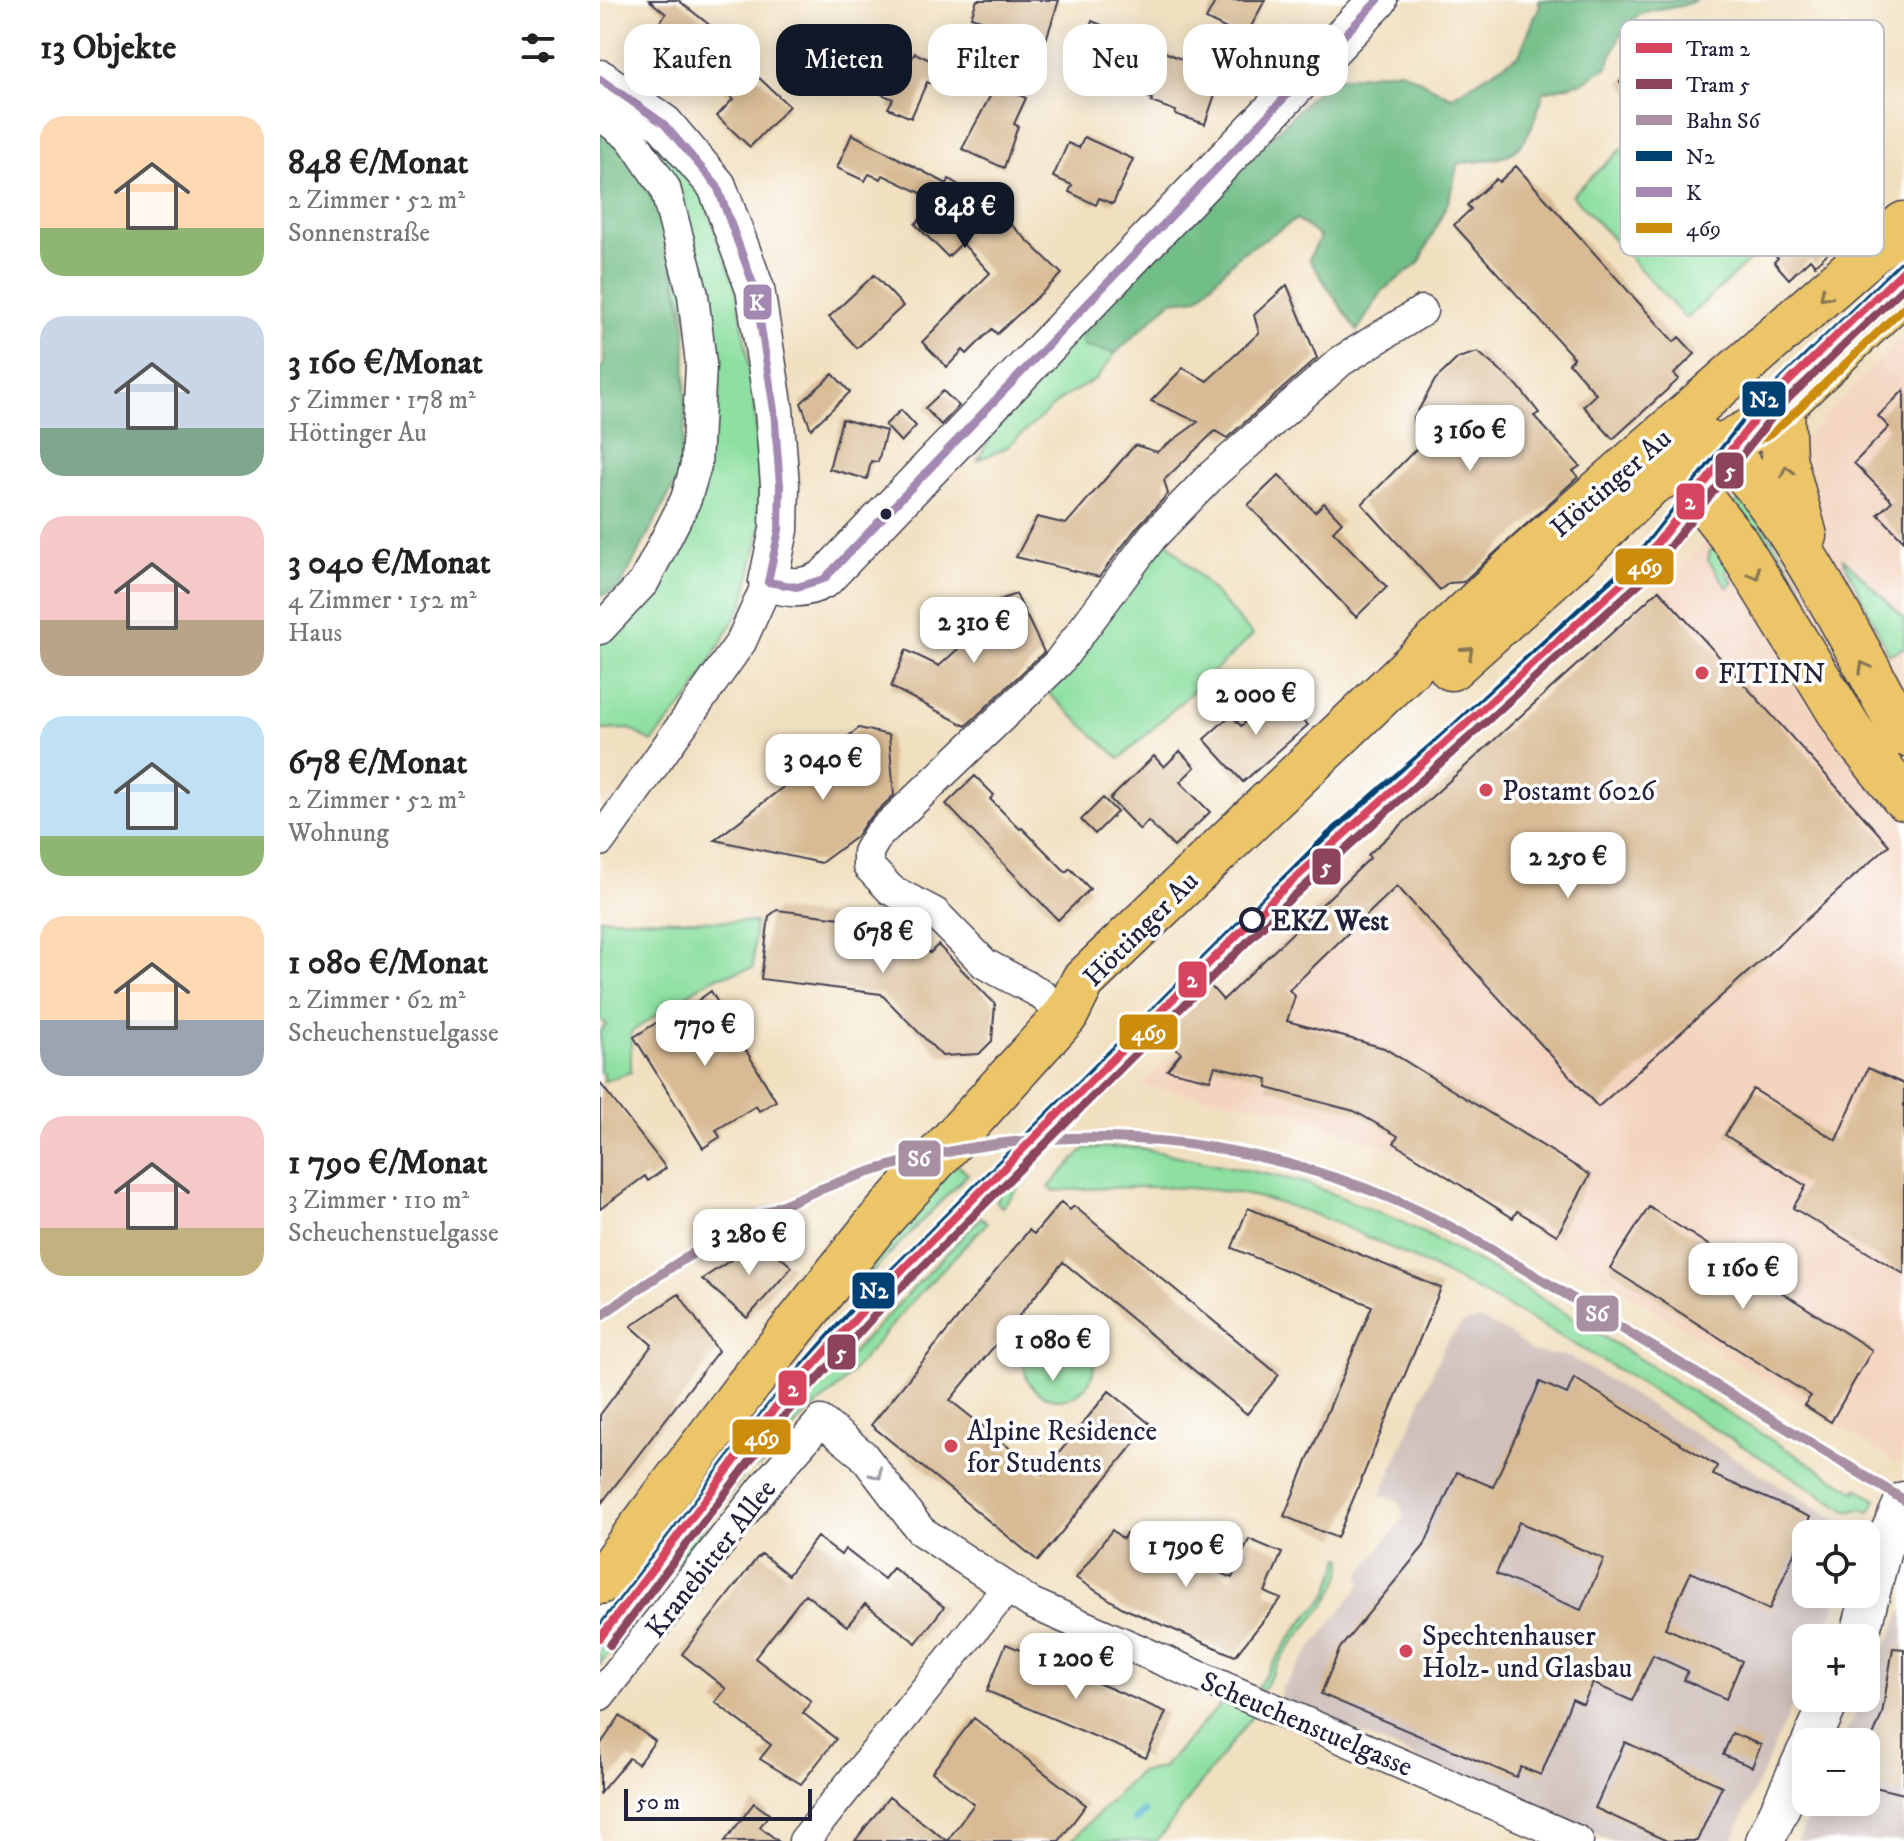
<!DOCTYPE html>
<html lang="de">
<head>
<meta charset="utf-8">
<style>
	body { margin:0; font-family:"IM FELL DW Pica",serif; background:#f6f6f6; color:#222; height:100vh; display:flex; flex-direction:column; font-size:30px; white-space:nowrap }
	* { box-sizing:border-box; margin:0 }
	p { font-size:26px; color:#767676 }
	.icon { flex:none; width:44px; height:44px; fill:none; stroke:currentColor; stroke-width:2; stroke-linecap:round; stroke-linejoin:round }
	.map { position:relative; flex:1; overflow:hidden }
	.details { display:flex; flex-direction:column; background:#fff; width:600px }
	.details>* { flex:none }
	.guide { position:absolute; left:24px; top:24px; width:760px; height:72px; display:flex; gap:16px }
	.tools { position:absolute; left:1192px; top:1520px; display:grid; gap:16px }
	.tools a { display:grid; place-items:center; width:88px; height:88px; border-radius:16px; background:#fff; box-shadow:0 4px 20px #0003; font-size:40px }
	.scale { position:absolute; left:24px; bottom:20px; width:188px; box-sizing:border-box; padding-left:8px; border:4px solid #22223b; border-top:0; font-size:22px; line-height:28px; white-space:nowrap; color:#22223b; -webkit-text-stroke:6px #fff; paint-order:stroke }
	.price { position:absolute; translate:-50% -68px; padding:0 18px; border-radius:16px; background:#fff; color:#222; font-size:26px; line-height:52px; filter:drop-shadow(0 2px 4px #0008) }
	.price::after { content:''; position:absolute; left:50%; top:48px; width:24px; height:18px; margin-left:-12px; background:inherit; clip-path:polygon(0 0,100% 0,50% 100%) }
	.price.selected { background:#111827; color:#fff }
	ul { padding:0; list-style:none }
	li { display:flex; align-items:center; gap:24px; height:200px; padding:0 40px }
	li span { display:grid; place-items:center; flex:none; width:224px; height:160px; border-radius:24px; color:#555 }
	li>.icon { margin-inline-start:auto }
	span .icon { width:96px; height:96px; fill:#fffc; stroke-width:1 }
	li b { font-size:34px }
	h2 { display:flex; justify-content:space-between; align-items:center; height:96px; padding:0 40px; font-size:34px }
	.pill { padding:0 28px; border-radius:24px; background:#fff; box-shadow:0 4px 20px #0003; font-size:28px; line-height:72px }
	.pill.selected { background:#111827; color:#fff }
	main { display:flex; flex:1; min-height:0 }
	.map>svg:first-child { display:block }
</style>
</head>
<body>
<main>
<section class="details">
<h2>13 Objekte<svg class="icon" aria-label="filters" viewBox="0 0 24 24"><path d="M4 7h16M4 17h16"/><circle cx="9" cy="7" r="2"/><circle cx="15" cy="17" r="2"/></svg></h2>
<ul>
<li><span style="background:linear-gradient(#ffd9b3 70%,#8fb573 0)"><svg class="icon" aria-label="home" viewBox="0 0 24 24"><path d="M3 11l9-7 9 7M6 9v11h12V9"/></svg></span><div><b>848 €/Monat</b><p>2 Zimmer · 52 m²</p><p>Sonnenstraße</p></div></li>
<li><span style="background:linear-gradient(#c9d6e8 70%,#7fa58c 0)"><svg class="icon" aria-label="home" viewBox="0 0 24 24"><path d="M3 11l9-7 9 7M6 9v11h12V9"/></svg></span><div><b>3 160 €/Monat</b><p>5 Zimmer · 178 m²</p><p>Höttinger Au</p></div></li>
<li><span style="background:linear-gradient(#f6c9c9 65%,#b9a48a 0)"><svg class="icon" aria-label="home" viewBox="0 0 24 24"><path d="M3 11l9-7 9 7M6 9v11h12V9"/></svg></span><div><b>3 040 €/Monat</b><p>4 Zimmer · 152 m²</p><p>Haus</p></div></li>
<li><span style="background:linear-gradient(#bfe0f5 75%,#8fb573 0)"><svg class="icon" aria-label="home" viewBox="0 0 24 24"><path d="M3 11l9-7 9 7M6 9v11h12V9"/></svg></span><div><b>678 €/Monat</b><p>2 Zimmer · 52 m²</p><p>Wohnung</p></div></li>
<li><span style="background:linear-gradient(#ffd9b3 65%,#9aa5b1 0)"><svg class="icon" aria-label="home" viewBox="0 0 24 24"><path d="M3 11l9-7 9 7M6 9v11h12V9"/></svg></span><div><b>1 080 €/Monat</b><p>2 Zimmer · 62 m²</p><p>Scheuchenstuelgasse</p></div></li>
<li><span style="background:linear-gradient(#f6c9c9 70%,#c2b280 0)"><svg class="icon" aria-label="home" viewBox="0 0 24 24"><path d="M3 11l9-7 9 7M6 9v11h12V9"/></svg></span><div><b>1 790 €/Monat</b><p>3 Zimmer · 110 m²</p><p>Scheuchenstuelgasse</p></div></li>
</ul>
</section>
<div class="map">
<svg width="1304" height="1841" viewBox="0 0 1304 1841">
	<rect width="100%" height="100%" fill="#fff"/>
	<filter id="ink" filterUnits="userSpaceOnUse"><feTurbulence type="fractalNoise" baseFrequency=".0125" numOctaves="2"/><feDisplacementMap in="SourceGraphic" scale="16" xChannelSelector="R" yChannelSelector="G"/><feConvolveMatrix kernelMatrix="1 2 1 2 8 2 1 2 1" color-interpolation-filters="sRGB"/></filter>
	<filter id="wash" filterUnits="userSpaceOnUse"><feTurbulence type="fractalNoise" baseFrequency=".006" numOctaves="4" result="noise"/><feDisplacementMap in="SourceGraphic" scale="32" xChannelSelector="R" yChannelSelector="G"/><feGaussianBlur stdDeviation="1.8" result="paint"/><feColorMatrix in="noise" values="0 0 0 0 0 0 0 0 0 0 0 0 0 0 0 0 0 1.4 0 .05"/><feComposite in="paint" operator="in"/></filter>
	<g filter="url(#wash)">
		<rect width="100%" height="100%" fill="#f1e0c0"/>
		<path fill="#f3d4bf" d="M1304,334V1451L1298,1464L816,1158L685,1110L543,1086L622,999L768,855L1059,590Z"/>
		<path fill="#cfc0bb" d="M879,1319L912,1335L931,1351L970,1357L1259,1534H1206V1594H1240L1221,1638H1206V1674L1132,1841H1011L680,1699L682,1687L761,1584L760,1574L804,1517L800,1503L781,1495L844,1346L862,1324Z
			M1304,1608V1841H1198L1215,1802H1266V1742H1242L1263,1698H1266V1691Z"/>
		<path fill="#8ee0a1" stroke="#58816e" stroke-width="2" d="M25,109L96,179L138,294L153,392L159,469L160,530L144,602L91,696L52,742L30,729L0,730V639L50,588L110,393Z
			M1037,135L1151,259L1086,319L972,195Z
			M480,329L484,347L516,353L496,379L464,397L406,448L378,460L400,420Z
			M1144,494L1205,592L1190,601L1129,511Z
			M1082,524L1089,525L1048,575L1043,570Z
			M564,538L653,635L520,759L447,692Z
			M1112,541L1129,563L1126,573L1133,582L1127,587L1108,560Z
			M1242,557L1304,618V648L1289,654Z
			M0,918L155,922L153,968L113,978L31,1032V1072L4,1081V1073L0,1072V1031L6,1025L0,1019Z
			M535,1147L703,1182L802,1222L898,1272L1256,1492L1258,1488L1276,1500L1270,1512L1261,1509L1249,1512C1110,1427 973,1337 827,1265C764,1235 699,1202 629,1192C573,1184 511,1187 454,1191L449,1187L485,1148Z
			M433,1154L442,1161L402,1207L396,1201Z
			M352,1160L368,1174L266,1278L258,1270Z
			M381,1217L387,1223L314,1299L241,1385L199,1421L161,1466L147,1471L0,1664V1649L186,1405L196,1412Z
			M424 1364a35 35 0 1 1 70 0a35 35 0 1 1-70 0Z
			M741,1557L744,1558C741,1595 714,1615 693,1643C681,1658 672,1675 662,1691L657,1688L697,1628L728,1594Z
			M633,1691L662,1703L557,1841H471L539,1772L562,1768Z"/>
		<path fill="#72be87" stroke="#4a7061" stroke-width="2" d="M938,0H1096C1082,8 1069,7 1053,10C1026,14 1016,43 1008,66L983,82L944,92C924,152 922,159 858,163L849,200L819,263L783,290L757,331L709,259L720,237L697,219L639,255L598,298L571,301L516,353L484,347L480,329L728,80L800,70L851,97L919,55L940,5Z
			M0,123L55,192L86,327L85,425L77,480L19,589L0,596V370L4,363Z"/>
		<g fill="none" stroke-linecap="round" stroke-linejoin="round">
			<path stroke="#50b3cf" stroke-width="8" d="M535,1820L543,1812"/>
		</g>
		<g id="blocks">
			<path fill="#d8bb94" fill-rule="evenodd" d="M49,0H78L122,35L112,47L150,82L156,75L189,106L150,147L117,116L133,99L98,65L92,73L47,38L66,14Z
				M377,0H459L443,49L418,40L419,36L396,29L397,25L371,17Z
				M616,0H665L645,38L606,19Z
				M492,21L621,76L605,124L575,114L576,111L551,102L552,99L502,79L503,76L477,67Z
				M1082,24L1257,216L1240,232L1245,237L1215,265L1210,259L1189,279L1174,262L1178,258L1020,82L1037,67L1033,63L1062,36L1066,40Z
				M289,47L312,58L315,53L347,68L338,87L327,82L311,118L288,108L293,99L270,89Z
				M396,85L426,98L414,124L418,126L404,168L362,149Z
				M252,134L347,184L349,179L392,206L462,274L397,334L392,329L367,354L363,350L347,367L322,342L390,273L362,243L348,257L315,224L338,201L283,175L281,179L269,174L265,181L237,168Z
				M484,137L533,159L513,204L499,198L496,205L469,192L472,185L453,177L468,143L479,148Z
				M916,166L1074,342L1079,337L1095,354L1074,374L1079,379L1013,439L983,406L996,394L969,363L974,358L854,225L871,209L867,205L896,179L899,182Z
				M274,275L303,306L257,348L229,317Z
				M687,285L717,358L627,438L615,431L564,480L568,494L538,526L499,577L416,557L437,517L466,524L535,445L557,452L598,422L551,401L583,368L607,381L659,333L654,315Z
				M878,352L918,386L939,413L934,416L980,466L973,471L978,477L863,582L849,583L840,590L762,504L819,446L813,420L835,380L858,358Z
				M233,374L250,392L211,429L201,403Z
				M1304,390V541L1278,514L1292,501L1254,463L1289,427L1278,416Z
				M343,391L359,406L341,425L325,408Z
				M301,410L316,426L301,442L285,425Z
				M242,419L286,431L278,462L271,461L267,479L229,469Z
				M679,475L715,512L724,503L742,522L733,531L787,587L756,617L648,505Z
				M1059,590L1289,845L998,1107L797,886L689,990L695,996L687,1021L784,1048L990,1175L957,1235L917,1211L913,1218L794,1143L798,1136L754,1111L667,1088L668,1079L615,1066L610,1080L567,1070L581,1053L557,1029L606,981L623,1000L770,858L768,855Z
				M416,594L444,652L366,726L291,687L306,650L339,666L388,622L382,606Z
				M677,692L708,725L643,782L604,739L631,715L641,726Z
				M259,728L289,735L294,795L266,822L256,837L221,863L115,840Z
				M580,751L595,767L580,782L610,812L574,847L548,821L540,830L510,799L554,756L564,767Z
				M375,776L394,795L390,799L420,829L422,828L466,872L470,868L490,889L458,920L346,804Z
				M503,798L517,812L495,834L481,820Z
				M177,910L304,926L330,953L338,945L395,1004L392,1041L379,1054L342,1056L281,994L161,979L169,916Z
				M111,991L176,1101L159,1111L156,1106L116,1130L120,1137L103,1148L34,1037L62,1019L66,1024Z
				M1268,1068L1304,1084V1274L1193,1208L1206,1186L1125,1135L1153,1089L1236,1140Z
				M0,1083L66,1168L48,1181L45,1176L0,1209Z
				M461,1202L470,1210L474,1206L679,1375L647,1414L463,1262L350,1400L442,1474L509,1391L550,1424L438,1561L271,1425L429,1230L434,1234Z
				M1049,1207L1272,1350L1231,1422L1204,1405L1211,1396L1010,1268Z
				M648,1208L841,1288L737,1538L684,1516L772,1306L632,1248Z
				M161,1240L192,1267L147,1318L102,1279Z
				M79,1294L118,1351L0,1505V1415L52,1345L31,1326Z
				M974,1378L1117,1466L1113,1475L1210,1517L1169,1610L1091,1572L1065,1628L1142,1661L1126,1699L1084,1680L1088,1671L1053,1655L1032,1701L993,1683L983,1704L972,1699L941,1775L921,1767L916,1777L721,1694L740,1648L824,1546L857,1472L893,1487L940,1382L967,1394ZM919,1522L1004,1559L981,1610L896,1574Z
				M512,1530L523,1539L526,1533L632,1578L649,1539L682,1553L665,1592L681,1599L635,1656L523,1608L476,1578Z
				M217,1537L241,1555L245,1549L284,1579L293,1568L344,1607L316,1643L265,1604L247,1626L205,1594L155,1658L211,1701L203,1713L236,1739L201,1784L160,1759L171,1745L115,1702L126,1689L82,1654L157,1558L162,1554L188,1575Z
				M406,1644L566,1712L546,1758L387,1691Z
				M1293,1648L1304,1649V1794L1266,1785V1754L1282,1714Z
				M20,1716L55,1741L38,1764L29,1758L0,1793V1745Z
				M374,1718L486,1805L459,1841H255L289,1797L347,1841L374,1804L332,1772Z
				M1132,1733L1161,1745L1152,1767L1123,1755Z
				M1025,1742L1122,1786L1097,1841H1067L995,1808Z
				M154,1803L169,1814L160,1827L178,1841H125Z"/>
		</g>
	</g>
	<g filter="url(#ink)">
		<use href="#blocks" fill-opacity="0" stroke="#413e4f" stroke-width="2"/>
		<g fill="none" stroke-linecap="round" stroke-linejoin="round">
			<defs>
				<path id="minor" d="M0,115L31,138L65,188L93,295L101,364L96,465L86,499L44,582L0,629
					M0,841L141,642L168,582
					M466,1015L438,992L385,964L335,913L291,890L268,866V852L278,835L458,663L552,537L611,476L741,361L822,311
					M0,1695L169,1481L221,1421L263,1455L321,1531L431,1603L978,1841
					M204,1841L407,1588"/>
				<path id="tertiary" d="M0,79L64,124L117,186L155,289L174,410L180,485L179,530L168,582C191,589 203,590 224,579L778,0
					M1259,1638L1282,1549L1304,1501
					M1211,1742L1231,1698
					M1165,1841L1206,1752"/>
				<path id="primary" d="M1182,408L1184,458L1205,536
					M1086,436L1085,466L1099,495L1135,541L1254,736L1304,798
					M1096,438C1162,448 1267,673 1304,734
					M851,668L987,546L1051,483L1163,424L1304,290
					M0,1582L145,1389L274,1227L466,1015L483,981L927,555L1304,224"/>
			</defs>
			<use href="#minor" stroke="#413e4f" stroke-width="33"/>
			<use href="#tertiary" stroke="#413e4f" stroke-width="41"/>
			<use href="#primary" stroke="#413e4f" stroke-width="47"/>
			<use href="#minor" stroke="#fff" stroke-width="30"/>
			<use href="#tertiary" stroke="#fff" stroke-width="38"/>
			<use href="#primary" stroke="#ecc569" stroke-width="44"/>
			<defs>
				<path id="bus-1" d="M0,1629L170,1406L252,1312L728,836L853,728L1039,556L1158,405L1304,262"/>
				<path id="bus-2" d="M0,79L64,124L117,186L155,289L174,410L180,485L179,530L168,582
					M168,582L197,587L224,579L778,0"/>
				<path id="bus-3" d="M10,1636L179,1414L261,1320L736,845L861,737L1038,574L1075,533L1129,457L1170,434L1190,417L1304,307"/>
			</defs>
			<use href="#bus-1" stroke="#fff" stroke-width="14"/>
			<use href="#bus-2" stroke="#fff" stroke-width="14"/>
			<use href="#bus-3" stroke="#fff" stroke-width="14"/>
			<use href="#bus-1" stroke="#004173" stroke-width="8"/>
			<use href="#bus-2" stroke="#a388b2" stroke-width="8"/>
			<use href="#bus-3" stroke="#cc8c0c" stroke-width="8"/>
			<defs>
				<path id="rail-1" d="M0,1316C57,1276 114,1236 178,1207C370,1120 571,1116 767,1189C846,1218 918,1266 990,1309C1095,1372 1199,1436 1304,1500"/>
			</defs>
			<use href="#rail-1" stroke="#fff" stroke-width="16"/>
			<use href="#rail-1" stroke="#a890a2" stroke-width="10"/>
			<defs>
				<path id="tram-1" d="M0,1638L175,1408L275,1297L679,893L1035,571L1172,398L1304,270"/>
				<path id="tram-2" d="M10,1645L184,1416L284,1305L687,902L1044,579L1181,406L1304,287"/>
			</defs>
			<use href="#tram-1" stroke="#fff" stroke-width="14"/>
			<use href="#tram-2" stroke="#fff" stroke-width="14"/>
			<use href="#tram-1" stroke="#d64560" stroke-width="8"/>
			<use href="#tram-2" stroke="#8b445b" stroke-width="8"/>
		</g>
		<defs><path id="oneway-chevron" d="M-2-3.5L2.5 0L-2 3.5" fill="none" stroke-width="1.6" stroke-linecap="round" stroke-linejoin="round" transform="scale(2)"/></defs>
		<g stroke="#877452">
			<use href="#oneway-chevron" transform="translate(1225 295) rotate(139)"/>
			<use href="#oneway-chevron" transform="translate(1187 471) rotate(-104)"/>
			<use href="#oneway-chevron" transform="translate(1155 574) rotate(59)"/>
			<use href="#oneway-chevron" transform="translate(868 652) rotate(-42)"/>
			<use href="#oneway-chevron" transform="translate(1264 667) rotate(-119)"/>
		</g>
		<use stroke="#9c9ca7" href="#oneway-chevron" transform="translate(277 1474) rotate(54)"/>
	</g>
	<circle fill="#22223b" stroke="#fff" stroke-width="3" cx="286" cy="514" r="7"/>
	<g fill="#d1495b" stroke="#fff" stroke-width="3">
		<circle cx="1102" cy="673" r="8"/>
		<circle cx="886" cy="790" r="8"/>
		<circle cx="351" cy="1446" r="8"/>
		<circle cx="806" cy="1651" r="8"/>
	</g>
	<circle fill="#fff" stroke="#22223b" stroke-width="4" cx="652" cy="920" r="11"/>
	<g text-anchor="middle" stroke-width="7" stroke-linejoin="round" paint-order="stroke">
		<g font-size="28" fill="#22223b" stroke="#fff">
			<text transform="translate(1010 482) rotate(-41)" y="10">Höttinger Au</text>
			<text transform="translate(540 928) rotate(-45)" y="10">Höttinger Au</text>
			<text transform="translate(110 1558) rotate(-52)" y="10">Kranebitter Allee</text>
			<text transform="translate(707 1723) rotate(23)" y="10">Scheuchenstuelgasse</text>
		</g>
		<g font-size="28" fill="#22223b" stroke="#fff" text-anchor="start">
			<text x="1118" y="683">FITINN</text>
			<text x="902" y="800">Postamt 6026</text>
			<text x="367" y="1440">Alpine Residence<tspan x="367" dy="32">for Students</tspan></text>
			<text x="822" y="1645">Spechtenhauser<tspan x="822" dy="32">Holz- und Glasbau</tspan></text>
		</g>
		<g font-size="28" font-weight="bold" fill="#22223b" stroke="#fff" text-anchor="start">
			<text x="671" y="930">EKZ West</text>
		</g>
	</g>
	<rect x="1020" y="20" width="264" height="236" rx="12" fill="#fff" stroke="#bdbdc4" stroke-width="2"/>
	<rect x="1036" y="43" width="36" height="10" fill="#d64560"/>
	<rect x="1036" y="79" width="36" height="10" fill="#8b445b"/>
	<rect x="1036" y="115" width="36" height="10" fill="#a890a2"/>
	<rect x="1036" y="151" width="36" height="10" fill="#004173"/>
	<rect x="1036" y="187" width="36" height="10" fill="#a388b2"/>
	<rect x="1036" y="223" width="36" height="10" fill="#cc8c0c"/>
	<g font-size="22" fill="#22223b">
		<text x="1086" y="56">Tram 2</text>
		<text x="1086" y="92">Tram 5</text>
		<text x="1086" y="128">Bahn S6</text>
		<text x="1086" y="164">N2</text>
		<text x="1086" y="200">K</text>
		<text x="1086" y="236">469</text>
	</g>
	<g stroke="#fff" stroke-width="3">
		<rect x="142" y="283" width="31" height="38" rx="8" fill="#a388b2"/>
		<rect x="1141" y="380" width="46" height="38" rx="8" fill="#004173"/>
		<rect x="1114" y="451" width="31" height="39" rx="8" fill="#8b445b"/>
		<rect x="1075" y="482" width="31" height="39" rx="8" fill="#d64560"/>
		<rect x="1014" y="547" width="61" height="39" rx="8" fill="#cc8c0c"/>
		<rect x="711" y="847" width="31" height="39" rx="8" fill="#8b445b"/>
		<rect x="577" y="960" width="31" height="39" rx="8" fill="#d64560"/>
		<rect x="518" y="1013" width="61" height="38" rx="8" fill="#cc8c0c"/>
		<rect x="297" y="1139" width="45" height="39" rx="8" fill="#a890a2"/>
		<rect x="251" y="1271" width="45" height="39" rx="8" fill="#004173"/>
		<rect x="975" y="1294" width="45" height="39" rx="8" fill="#a890a2"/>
		<rect x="226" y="1333" width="31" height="38" rx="8" fill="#8b445b"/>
		<rect x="177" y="1369" width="31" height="38" rx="8" fill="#d64560"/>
		<rect x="131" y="1418" width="61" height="38" rx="8" fill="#cc8c0c"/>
	</g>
	<g font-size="22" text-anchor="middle" font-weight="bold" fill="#fff">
		<text x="157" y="310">K</text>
		<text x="1164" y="407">N2</text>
		<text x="1130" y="478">5</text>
		<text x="1090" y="509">2</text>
		<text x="1045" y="574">469</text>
		<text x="726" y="874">5</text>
		<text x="592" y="987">2</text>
		<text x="549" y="1040">469</text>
		<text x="319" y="1166">S6</text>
		<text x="274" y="1298">N2</text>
		<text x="997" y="1321">S6</text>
		<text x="241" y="1360">5</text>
		<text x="193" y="1396">2</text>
		<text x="162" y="1445">469</text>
	</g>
</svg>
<div class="tools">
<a><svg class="icon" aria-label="locate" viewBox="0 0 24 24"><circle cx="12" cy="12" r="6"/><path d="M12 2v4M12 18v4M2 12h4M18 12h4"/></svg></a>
<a>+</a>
<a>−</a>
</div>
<div class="scale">50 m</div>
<b class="price selected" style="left:365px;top:250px">848 €</b>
<b class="price" style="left:870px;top:473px">3 160 €</b>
<b class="price" style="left:374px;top:665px">2 310 €</b>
<b class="price" style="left:656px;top:737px">2 000 €</b>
<b class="price" style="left:223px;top:802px">3 040 €</b>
<b class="price" style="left:968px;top:900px">2 250 €</b>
<b class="price" style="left:283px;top:975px">678 €</b>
<b class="price" style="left:105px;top:1068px">770 €</b>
<b class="price" style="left:149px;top:1277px">3 280 €</b>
<b class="price" style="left:1143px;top:1311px">1 160 €</b>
<b class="price" style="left:453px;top:1383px">1 080 €</b>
<b class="price" style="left:586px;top:1589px">1 790 €</b>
<b class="price" style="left:476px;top:1701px">1 200 €</b>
<div class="guide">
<a class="pill">Kaufen</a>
<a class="pill selected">Mieten</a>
<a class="pill">Filter</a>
<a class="pill">Neu</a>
<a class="pill">Wohnung</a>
</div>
</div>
</main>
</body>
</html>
